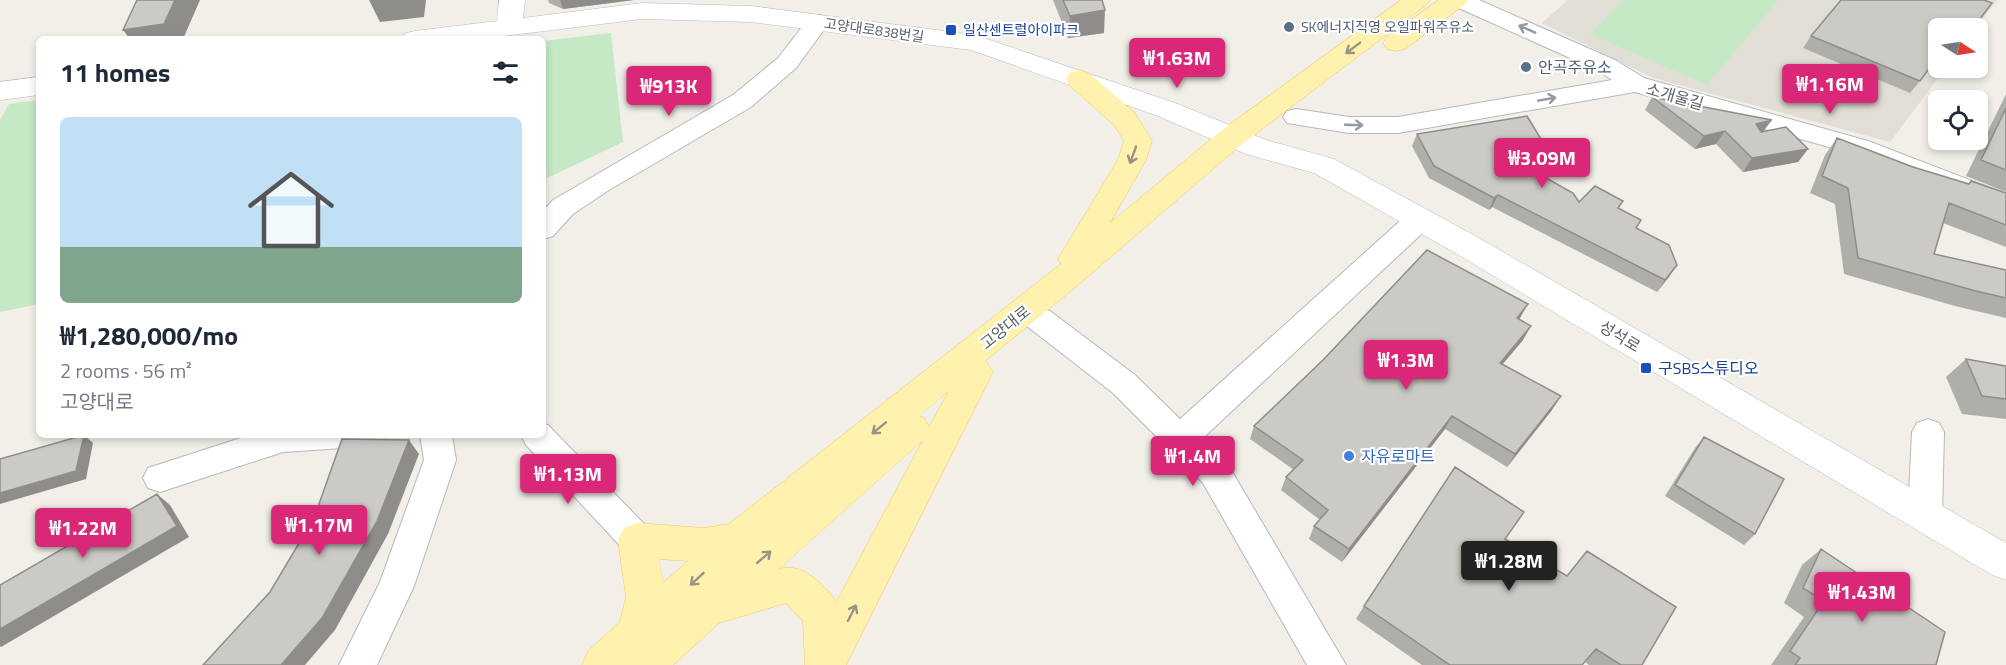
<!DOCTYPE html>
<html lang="en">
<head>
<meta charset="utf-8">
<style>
	body { margin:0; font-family:"Titillium Web","Noto Sans KR",sans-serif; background:#f6f6f7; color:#1f2937; height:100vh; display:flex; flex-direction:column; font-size:22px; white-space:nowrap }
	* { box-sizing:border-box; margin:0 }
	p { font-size:20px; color:#747a83 }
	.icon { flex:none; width:33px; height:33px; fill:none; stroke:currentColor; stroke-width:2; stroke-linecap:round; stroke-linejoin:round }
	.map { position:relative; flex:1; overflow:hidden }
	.drawer { position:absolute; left:36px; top:36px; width:510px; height:402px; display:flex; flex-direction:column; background:#fff; border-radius:9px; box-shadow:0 3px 9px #0003 }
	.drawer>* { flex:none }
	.needle { width:39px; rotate:102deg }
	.buttons { position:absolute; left:1928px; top:18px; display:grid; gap:12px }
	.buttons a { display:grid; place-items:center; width:60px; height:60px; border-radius:9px; background:#fff; box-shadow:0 3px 9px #0003; font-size:30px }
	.price { position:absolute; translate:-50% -51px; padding:0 14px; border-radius:6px; background:#db2777; color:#fff; font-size:20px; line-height:39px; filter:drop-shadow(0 2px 3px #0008) }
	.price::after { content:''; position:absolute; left:50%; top:36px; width:18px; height:14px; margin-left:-9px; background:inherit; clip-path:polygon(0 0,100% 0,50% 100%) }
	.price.current { background:#222; color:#fff }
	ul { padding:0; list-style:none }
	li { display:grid; align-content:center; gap:12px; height:318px; padding:0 24px }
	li+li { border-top:2px solid #e0e1e3 }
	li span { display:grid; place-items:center; height:186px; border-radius:9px; color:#555 }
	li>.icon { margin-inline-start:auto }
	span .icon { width:108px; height:108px; fill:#fffc; stroke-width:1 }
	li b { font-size:26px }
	h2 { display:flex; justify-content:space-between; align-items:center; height:72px; padding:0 24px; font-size:26px }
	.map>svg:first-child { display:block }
</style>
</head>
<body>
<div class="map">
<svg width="2006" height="665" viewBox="0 0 2006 665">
	<rect width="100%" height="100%" fill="#f1efe8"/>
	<path fill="#e1ded6" d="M1568,0H1997L1976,28H1938V68H1946L1890,142L1653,78L1542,23Z"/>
	<path fill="#c5e8c5" d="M1623,0H1778L1707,85L1590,34Z
		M611,33L623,142L543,180V41Z
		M39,100V304L0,312V120L9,104Z"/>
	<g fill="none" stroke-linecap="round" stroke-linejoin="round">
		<defs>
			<path id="street" d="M1449,0H1479L1617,61L1644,78L1868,141L2006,194V214L1850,153L1635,92L1398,133H1349L1287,123L1283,117L1287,111L1296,109L1349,117H1398L1612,80L1599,71L1452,5Z
				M818,15L826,17L830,22L826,27L796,68L751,107L609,190L573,214L553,236L543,239V211L553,200L733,95L778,58L810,17Z
				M1420,209L1430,212L1434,219L1430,226L1202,439L1227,463L1346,665H1307L1203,483L1113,393L1028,327L1024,319L1028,311L1039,308L1050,311L1135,375L1180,419L1410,212Z
				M1928,419L1939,423L1944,432L1942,515L1937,526L1925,530L1913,526L1908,515L1912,432L1917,423Z
				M543,424L548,425L649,529L654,540L649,551L637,555L625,551L526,445L521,435H543Z
				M250,435H359L354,445L343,448L283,452L160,492L148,488L143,478L148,468Z
				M420,435H452L456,460L414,586L377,665H339L380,582L424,460Z"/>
			<path id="secondary" d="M499,0H525L523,18L642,3L751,6L975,35L1178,104L1266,140L1334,159L1479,238L2006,543V580L1992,575L1457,254L1314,173L1246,154L1158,116L971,50L751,22L642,19L479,39H402L406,33L415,31L497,21Z
				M39,77V95L0,100V82Z"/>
			<path id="primary" d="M1401,0H1430L1426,5L1242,144L1072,290L985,361L993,372L846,665H805L803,621L786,603L719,623L673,665H582L588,651L620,622L626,597L618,540L624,528L637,523L704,528L729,524L1061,264L1058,259L1118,160L1124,141L1114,125L1069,85L1066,79L1069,73L1079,70L1089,73L1135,113L1152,141L1146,160L1110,223L1222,130ZM949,391L929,427L924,418L919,416ZM923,440L837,601C821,584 804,562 779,569ZM659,559L688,561L663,583Z
				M1439,0H1468L1464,5L1405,49L1396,51L1387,49L1383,43L1387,37Z"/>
		</defs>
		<use href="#street" stroke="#b5b8bc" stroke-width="2"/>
		<use href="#secondary" stroke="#b6babf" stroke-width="1"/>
		<use href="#primary" stroke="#f2c960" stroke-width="1"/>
		<use href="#street" fill="#fff" fill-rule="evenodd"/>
		<use href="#secondary" fill="#fff" fill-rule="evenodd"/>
		<use href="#primary" fill="#fff2af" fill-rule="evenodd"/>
	</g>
	<path fill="#afaea9" d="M548,0H634L563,9L549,3Z
		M1053,0H1102L1104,33L1068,38Z
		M1984,0L1973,28H1938L1920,81L1910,93L1803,48L1811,36Z
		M2006,94V192L1966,176Z
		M1652,97L1764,132L1808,149L1798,162L1743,172L1716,144L1695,149L1645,110Z
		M1417,134L1550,154L1544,165L1529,168L1579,202L1623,201L1619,208L1636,228L1677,265L1657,292L1492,207L1489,210L1429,178L1412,146Z
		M1837,138L1913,167L1968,184L1971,181L2006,193V247L1943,223L1934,254L2006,270V318L1955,306L1844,274L1835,204L1810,193L1825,155Z
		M1523,340L1502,364L1552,410L1507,467L1445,429L1342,562L1309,539L1314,526L1320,520L1281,490L1286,477L1294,470L1250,439L1254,426Z
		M1966,359L2006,366V419L1962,414L1946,377Z
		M1704,437L1755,534L1744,545L1665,496L1695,448Z
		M1505,539L1567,576L1587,551L1642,665H1589L1585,662L1582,665H1422L1356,619L1364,606Z
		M1821,549L1936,665H1771L1804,617L1784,603L1802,565Z"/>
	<path fill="#8f8d8a" d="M175,0H200L183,39H130L123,30Z
		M369,0H426L424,17L380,22Z
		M560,0H634L563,9Z
		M1105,10L1104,33L1068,38L1070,16Z
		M1772,120L1762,133L1747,137L1756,124Z
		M1725,131L1716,144L1695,149L1704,136Z
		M1808,149L1798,162L1743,172L1752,158Z
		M1550,154L1544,165L1509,172L1514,160Z
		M1498,195L1492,207L1489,210L1494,198Z
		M1677,265L1669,277L1657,292L1665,280Z
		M1528,304L1520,318L1509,332L1517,318Z
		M1531,326L1523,340L1492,377L1500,363Z
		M1561,396L1552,410L1507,467L1515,454Z
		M1452,416L1445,429L1342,562L1349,549Z
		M84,435L93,443L86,479L0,504V493Z
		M409,440L419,454L388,534L335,630L305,665H281Z
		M157,494L170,505L189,537L1,647L0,646V629Z"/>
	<path fill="#cccac5" stroke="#8f8d8a" stroke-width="1.5" d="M137,0H175L164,24L123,30Z
		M1063,0H1102L1105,10L1070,16Z
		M1841,0H1984L1992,3L1973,28L1961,25L1958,28H1938V56L1920,81L1811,36Z
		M1652,97L1772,120L1756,124L1761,132L1786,127L1808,149L1752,158L1725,131L1704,136Z
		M2006,108V170L1981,160Z
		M1527,116L1550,154L1514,160L1573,193L1579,202L1595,186L1623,201L1618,208L1641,220L1636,228L1669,245L1677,265L1665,280L1498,195L1494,198L1434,166L1417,134Z
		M1837,138L1913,167L1969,184L1971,181L2006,193V225L1949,203L1934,254L2006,270V298L1972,290L1858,258L1848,188L1822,176Z
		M1427,250L1528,304L1517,318L1531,326L1500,363L1561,396L1515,454L1452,416L1349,549L1314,526L1328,510L1286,477L1303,460L1254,426L1323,360Z
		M1966,359L2006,366V399L1982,396Z
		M84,435L76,471L0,493V459Z
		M1704,437L1784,479L1755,534L1675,485Z
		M342,439L409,440L377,521L322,618L281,665H203L270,592L314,518Z
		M1455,467L1524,512L1505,539L1567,576L1587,551L1676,607L1642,665H1621L1596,649L1582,665H1450L1364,606Z
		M157,494L177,526L0,629V585Z
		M1821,549L1945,632L1936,665H1795L1800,658L1790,651L1824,601L1803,588Z"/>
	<defs><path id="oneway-shaft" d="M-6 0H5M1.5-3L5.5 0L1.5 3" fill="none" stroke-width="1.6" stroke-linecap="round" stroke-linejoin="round" transform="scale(1.5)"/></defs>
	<g stroke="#979a9d">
		<use href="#oneway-shaft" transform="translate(1527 29) rotate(-156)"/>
		<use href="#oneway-shaft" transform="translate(1547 99) rotate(-10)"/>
		<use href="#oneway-shaft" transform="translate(1354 125) rotate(2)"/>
	</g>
	<g stroke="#979581">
		<use href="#oneway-shaft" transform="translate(1353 48) rotate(143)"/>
		<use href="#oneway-shaft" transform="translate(1133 155) rotate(110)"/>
		<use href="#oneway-shaft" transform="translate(879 428) rotate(141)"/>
		<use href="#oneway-shaft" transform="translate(764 557) rotate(-41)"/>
		<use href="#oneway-shaft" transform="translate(697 579) rotate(137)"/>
		<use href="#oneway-shaft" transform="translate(852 613) rotate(-63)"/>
	</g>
	<g fill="#5c6f8a" stroke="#fff" stroke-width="2">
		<circle cx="1289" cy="27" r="6"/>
		<circle cx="1526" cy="67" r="6"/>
	</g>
	<g fill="#1a4fb4" stroke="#fff" stroke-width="2">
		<rect x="945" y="24" width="12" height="12" rx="3"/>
		<rect x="1640" y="362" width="12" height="12" rx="3"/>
	</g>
	<circle fill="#3f7fe0" stroke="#fff" stroke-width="2" cx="1349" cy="456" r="6"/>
	<g text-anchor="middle" stroke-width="4.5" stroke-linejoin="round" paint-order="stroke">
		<g font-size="14" fill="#4e5e75" stroke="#fff" text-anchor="start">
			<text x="1301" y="32">SK에너지직영 오일파워주유소</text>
		</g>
		<g font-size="14" fill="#5f6368" stroke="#fff">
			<text transform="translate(874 30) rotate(8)" y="5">고양대로838번길</text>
		</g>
		<g font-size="14" fill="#164399" stroke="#fff" text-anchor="start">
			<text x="963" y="35">일산센트럴아이파크</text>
		</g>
		<g font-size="16" fill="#4e5e75" stroke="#fff" text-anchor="start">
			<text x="1538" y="73">안곡주유소</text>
		</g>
		<g font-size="16" fill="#5f6368" stroke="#fff">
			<text transform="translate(1675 96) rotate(16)" y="6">소개울길</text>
			<text transform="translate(1005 327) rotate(-39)" y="6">고양대로</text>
			<text transform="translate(1620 336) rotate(31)" y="6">성석로</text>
		</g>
		<g font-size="16" fill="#164399" stroke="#fff" text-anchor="start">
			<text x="1658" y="374">구SBS스튜디오</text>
		</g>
		<g font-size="16" fill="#366cbe" stroke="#fff" text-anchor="start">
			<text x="1361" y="462">자유로마트</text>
		</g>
	</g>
</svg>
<div class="buttons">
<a><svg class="needle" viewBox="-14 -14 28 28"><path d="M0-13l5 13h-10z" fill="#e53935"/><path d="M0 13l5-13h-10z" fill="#747a83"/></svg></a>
<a><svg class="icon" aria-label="locate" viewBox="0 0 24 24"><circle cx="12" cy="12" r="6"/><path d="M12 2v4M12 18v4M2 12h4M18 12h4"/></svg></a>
</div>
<b class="price" style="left:1177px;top:89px">₩1.63M</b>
<b class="price" style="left:1830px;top:115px">₩1.16M</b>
<b class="price" style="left:669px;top:117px">₩913K</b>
<b class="price" style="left:1542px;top:189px">₩3.09M</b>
<b class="price" style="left:1406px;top:391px">₩1.3M</b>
<b class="price" style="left:1193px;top:487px">₩1.4M</b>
<b class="price" style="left:568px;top:505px">₩1.13M</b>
<b class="price" style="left:319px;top:556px">₩1.17M</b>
<b class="price" style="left:83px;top:559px">₩1.22M</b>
<b class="price current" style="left:1509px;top:592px">₩1.28M</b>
<b class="price" style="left:1862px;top:623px">₩1.43M</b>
<section class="drawer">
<h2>11 homes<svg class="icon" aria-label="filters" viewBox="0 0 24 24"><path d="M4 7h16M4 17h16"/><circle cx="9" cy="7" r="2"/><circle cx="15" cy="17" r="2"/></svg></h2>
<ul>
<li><span style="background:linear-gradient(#bfe0f5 70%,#7fa58c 0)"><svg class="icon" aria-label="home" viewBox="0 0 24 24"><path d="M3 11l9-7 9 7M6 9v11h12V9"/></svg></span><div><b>₩1,280,000/mo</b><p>2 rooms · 56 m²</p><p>고양대로</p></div></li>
</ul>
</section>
</div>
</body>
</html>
